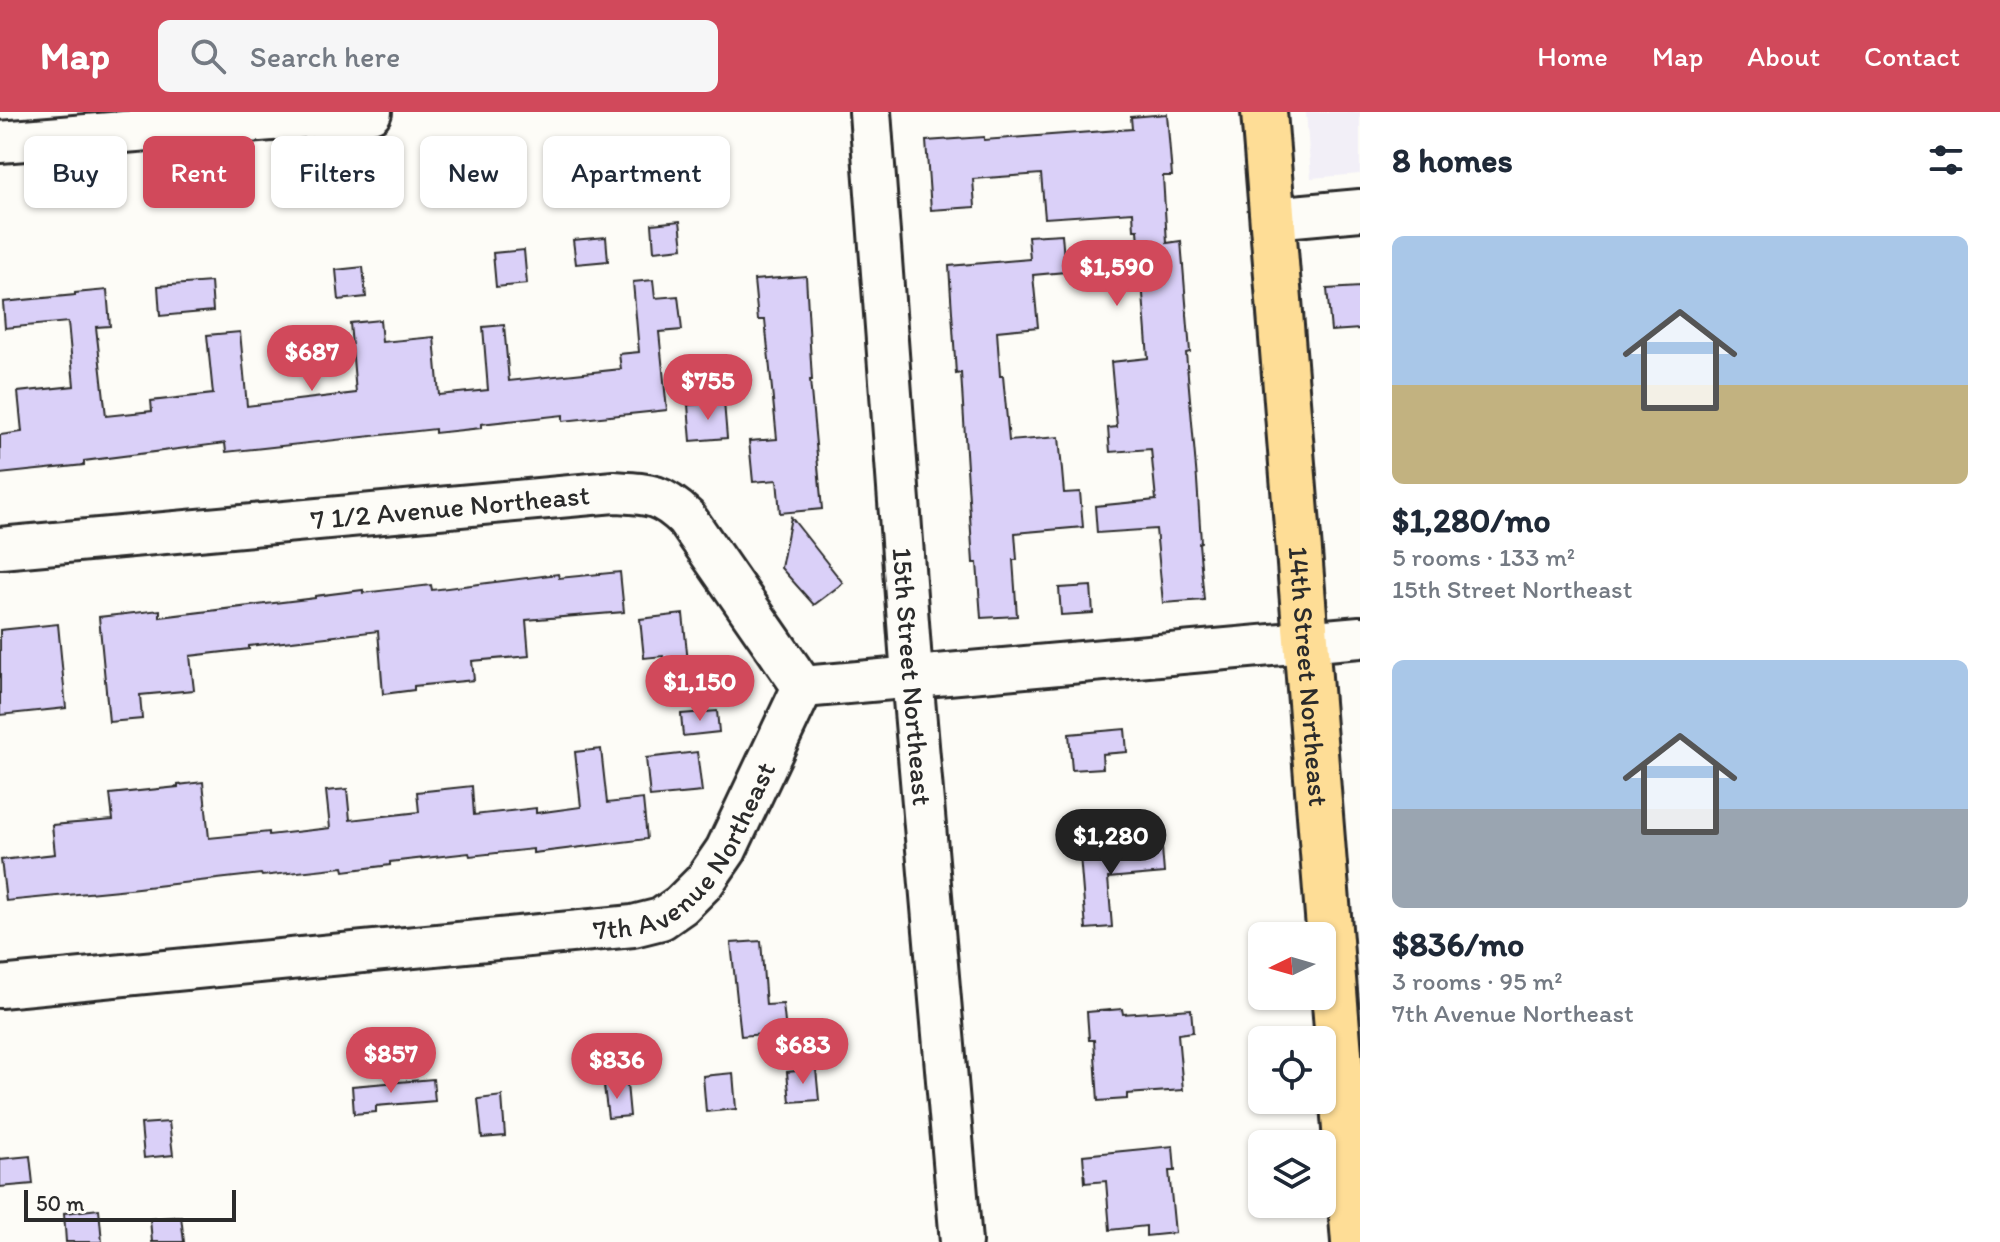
<!DOCTYPE html>
<html lang="en">
<head>
<meta charset="utf-8">
<style>
	body { margin:0; font-family:Itim,sans-serif; background:#f6f6f7; color:#1f2937; height:100vh; display:flex; flex-direction:column; font-size:30px; white-space:nowrap }
	* { box-sizing:border-box; margin:0 }
	p { font-size:26px; color:#747a83 }
	.icon { flex:none; width:44px; height:44px; fill:none; stroke:currentColor; stroke-width:2; stroke-linecap:round; stroke-linejoin:round }
	.map { position:relative; flex:1; overflow:hidden }
	.sheet { display:flex; flex-direction:column; background:#fff; width:640px }
	.sheet>* { flex:none }
	.banner { position:absolute; left:24px; top:24px; width:760px; height:72px; display:flex; gap:16px }
	.needle { width:52px; rotate:265deg }
	.tools { position:absolute; left:1248px; top:810px; display:grid; gap:16px }
	.tools a { display:grid; place-items:center; width:88px; height:88px; border-radius:12px; background:#fff; box-shadow:0 2px 6px #0004; font-size:40px }
	.scale { position:absolute; left:24px; bottom:20px; width:212px; box-sizing:border-box; padding-left:8px; border:4px solid #2b2b2b; border-top:0; font-size:22px; line-height:28px; white-space:nowrap; color:#2b2b2b; -webkit-text-stroke:6px #fdfcf7; paint-order:stroke }
	.price { position:absolute; translate:-50% -68px; padding:0 18px; border-radius:28px; background:#d1495b; color:#fff; font-size:26px; line-height:52px; filter:drop-shadow(0 2px 4px #0008) }
	.price::after { content:''; position:absolute; left:50%; top:48px; width:24px; height:18px; margin-left:-12px; background:inherit; clip-path:polygon(0 0,100% 0,50% 100%) }
	.price.active { background:#222; color:#fff }
	ul { padding:0; list-style:none }
	li { display:grid; align-content:center; gap:16px; height:424px; padding:0 32px }
	li span { display:grid; place-items:center; height:248px; border-radius:12px; color:#555 }
	li>.icon { margin-inline-start:auto }
	span .icon { width:144px; height:144px; fill:#fffc; stroke-width:1 }
	li b { font-size:34px }
	h2 { display:flex; justify-content:space-between; align-items:center; height:96px; padding:0 32px; font-size:34px }
	.tag { padding:0 28px; border-radius:12px; background:#fff; box-shadow:0 2px 6px #0004; font-size:28px; line-height:72px }
	.tag.active { background:#d1495b; color:#fff }
	header { display:flex; align-items:center; gap:48px; box-sizing:border-box; height:112px; padding:0 40px; background:#d1495b; color:#fff }
	header strong { font-size:38px }
	nav { display:flex; gap:44px; margin-inline-start:auto; font-size:28px }
	.search { width:560px; height:72px; background:#f6f6f7; display:flex; align-items:center; gap:20px; box-sizing:border-box; padding:0 28px; border-radius:12px; color:#747a83; font-size:30px }
	main { display:flex; flex:1; min-height:0 }
	.map>svg:first-child { display:block }
</style>
</head>
<body>
<header>
<strong>Map</strong>
<div class="search"><svg class="icon" aria-label="search" viewBox="0 0 24 24"><circle cx="10" cy="10" r="6"/><path d="M15 15l6 6"/></svg>Search here</div>
<nav><a>Home</a><a>Map</a><a>About</a><a>Contact</a></nav>
</header>
<main>
<div class="map">
<svg width="1360" height="1130" viewBox="0 0 1360 1130">
	<rect width="100%" height="100%" fill="#fdfcf7"/>
	<filter id="ink" filterUnits="userSpaceOnUse"><feTurbulence type="fractalNoise" baseFrequency=".0125" numOctaves="2"/><feDisplacementMap in="SourceGraphic" scale="16" xChannelSelector="R" yChannelSelector="G"/><feConvolveMatrix kernelMatrix="1 2 1 2 8 2 1 2 1" color-interpolation-filters="sRGB"/></filter>
	<g filter="url(#ink)">
		<path fill="#f2eff7" d="M1306,0H1360V62L1311,66Z"/>
		<path fill="#dad0f8" stroke="#2b2b2b" stroke-width="2" d="M1167,2L1172,64H1163L1167,131L1181,129L1190,240L1186,241L1197,368L1201,430L1199,431L1204,488L1163,491L1156,417L1097,421L1095,394L1156,388L1151,337L1110,340L1108,316L1117,315L1111,250L1148,246L1138,118H1134L1133,100L1045,106L1041,62L973,67L975,95L931,98L926,29L984,25V28L1132,17L1131,5Z
			M680,109L683,136L654,139L652,112Z
			M1062,122L1065,160L1033,163L1038,215L997,219L1000,264H1003L1009,329L1059,325L1064,381L1080,380L1083,415L1015,421L1017,448H1013L1017,504L981,506L977,451H973L961,261L956,262L949,154L1030,147L1028,124Z
			M606,125L608,149L576,152L573,128Z
			M524,138L527,172L496,175L493,141Z
			M363,155L366,185L339,188L336,158Z
			M806,164L812,268H810L822,397L780,401L777,368L753,370L749,329L777,327L765,208H758L754,168Z
			M653,168L655,186L678,184L682,218L659,220L667,298L563,309V303L481,312V316L435,321V317L226,340L225,331L84,349V353L0,362V323L22,320L18,280L74,274L68,210L5,216L3,190L75,183V181L107,178L110,214L96,215L106,304L152,299L151,289L213,282L207,223L240,220L247,294L356,281L350,211L380,208L382,230L434,225L439,283L488,278L483,215L504,213L509,269L621,257L619,242L639,240L633,170Z
			M211,170L213,199L160,204L158,174Z
			M1360,175V217L1331,219L1327,177Z
			M724,290L727,326L691,329L688,293Z
			M791,405L843,471L814,493L781,456Z
			M620,460L624,500L526,508L529,544L472,549L474,568L414,574V578L383,582L378,519L249,534V537L190,544L194,578L140,583L142,607L109,610L99,505L160,498V505L315,486V484L363,478V481L431,473L432,478L558,462L559,466Z
			M1091,474L1093,501L1061,503L1059,476Z
			M683,502L692,589L668,591L663,544L644,546L640,507Z
			M58,512L66,596L0,603V518Z
			M717,599L719,620L683,624L681,602Z
			M1125,617L1127,640L1102,642L1103,656L1072,658L1069,622Z
			M601,637L607,691L643,687L647,727L533,741V737L470,744L469,741L390,750V753L344,759L343,755L262,764L261,762L129,777L6,789L1,748L55,742L52,713L113,708L110,682L178,675V673L203,670L209,726L269,720V723L330,716L326,679L347,677L350,708L419,700L417,680L472,674L474,703L536,696V701L581,695L575,640Z
			M697,640L702,680L650,685L646,646Z
			M1104,729L1105,741L1162,736L1164,761L1108,766L1112,815L1086,817L1079,731Z
			M761,829L766,893L783,892L786,920L741,924L731,831Z
			M1122,897L1123,902L1191,897L1193,920L1178,922L1183,978L1127,982V987L1098,989L1094,928H1089L1087,900Z
			M816,957L819,988L790,990L787,960Z
			M733,961L736,997L706,1000L703,964Z
			M433,967L435,989L376,994V1000L354,1002L352,974Z
			M627,972L630,1004L608,1006L604,974Z
			M502,984L505,1024L482,1026L478,987Z
			M169,1010L173,1043L144,1046L141,1012Z
			M1173,1034L1175,1059H1169L1175,1121L1146,1124V1114L1110,1118L1106,1069L1085,1071L1083,1043Z
			M30,1044L33,1072L0,1075V1047Z
			M99,1097L102,1130H66L64,1101Z
			M181,1104L184,1130H152L150,1107Z"/>
		<g fill="none" stroke-linecap="round" stroke-linejoin="round">
			<defs>
				<g id="minor">
					<path id="s1" d="M870,0L912,564L961,1130"/>
					<path d="M0,30L371,0"/>
					<path d="M1272,106L1360,98"/>
					<path id="s2" d="M0,436L614,380C648,382 660,381 686,406L803,575"/>
					<path d="M803,575L1360,525"/>
					<path id="s3" d="M0,875L633,814L661,807L681,793L704,770L726,738L803,575"/>
				</g>
				<g id="major">
					<path id="s4" d="M1264,0L1354,1130"/>
				</g>
			</defs>
			<use href="#minor" stroke="#2b2b2b" stroke-width="46"/>
			<use href="#major" stroke="#2b2b2b" stroke-width="50"/>
			<use href="#minor" stroke="#fdfcf7" stroke-width="40"/>
			<use href="#major" stroke="#fedd96" stroke-width="44"/>
		</g>
	</g>
	<g text-anchor="middle" stroke-width="7" stroke-linejoin="round" paint-order="stroke">
		<g font-size="28" fill="#2b2b2b" stroke="#fdfcf7">
			<text dy="10" stroke="none"><textPath href="#s2" startOffset="452">7 1/2 Avenue Northeast</textPath></text>
			<text dy="10" stroke="none"><textPath href="#s1" startOffset="566">15th Street Northeast</textPath></text>
			<text dy="10" stroke="none"><textPath href="#s4" startOffset="566">14th Street Northeast</textPath></text>
			<text dy="10" stroke="none"><textPath href="#s3" startOffset="726">7th Avenue Northeast</textPath></text>
		</g>
	</g>
</svg>
<div class="tools">
<a><svg class="needle" viewBox="-14 -14 28 28"><path d="M0-13l5 13h-10z" fill="#e53935"/><path d="M0 13l5-13h-10z" fill="#747a83"/></svg></a>
<a><svg class="icon" aria-label="locate" viewBox="0 0 24 24"><circle cx="12" cy="12" r="6"/><path d="M12 2v4M12 18v4M2 12h4M18 12h4"/></svg></a>
<a><svg class="icon" aria-label="layers" viewBox="0 0 24 24"><path d="M12 4l9 5-9 5-9-5zM3 14l9 5 9-5"/></svg></a>
</div>
<div class="scale">50 m</div>
<b class="price" style="left:1117px;top:196px">$1,590</b>
<b class="price" style="left:312px;top:281px">$687</b>
<b class="price" style="left:708px;top:310px">$755</b>
<b class="price" style="left:700px;top:611px">$1,150</b>
<b class="price active" style="left:1111px;top:765px">$1,280</b>
<b class="price" style="left:803px;top:974px">$683</b>
<b class="price" style="left:391px;top:983px">$857</b>
<b class="price" style="left:617px;top:989px">$836</b>
<div class="banner">
<a class="tag">Buy</a>
<a class="tag active">Rent</a>
<a class="tag">Filters</a>
<a class="tag">New</a>
<a class="tag">Apartment</a>
</div>
</div>
<section class="sheet">
<h2>8 homes<svg class="icon" aria-label="filters" viewBox="0 0 24 24"><path d="M4 7h16M4 17h16"/><circle cx="9" cy="7" r="2"/><circle cx="15" cy="17" r="2"/></svg></h2>
<ul>
<li><span style="background:linear-gradient(#a9c7e8 60%,#c2b280 0)"><svg class="icon" aria-label="home" viewBox="0 0 24 24"><path d="M3 11l9-7 9 7M6 9v11h12V9"/></svg></span><div><b>$1,280/mo</b><p>5 rooms · 133 m²</p><p>15th Street Northeast</p></div></li>
<li><span style="background:linear-gradient(#a9c7e8 60%,#9aa5b1 0)"><svg class="icon" aria-label="home" viewBox="0 0 24 24"><path d="M3 11l9-7 9 7M6 9v11h12V9"/></svg></span><div><b>$836/mo</b><p>3 rooms · 95 m²</p><p>7th Avenue Northeast</p></div></li>
</ul>
</section>
</main>
</body>
</html>
